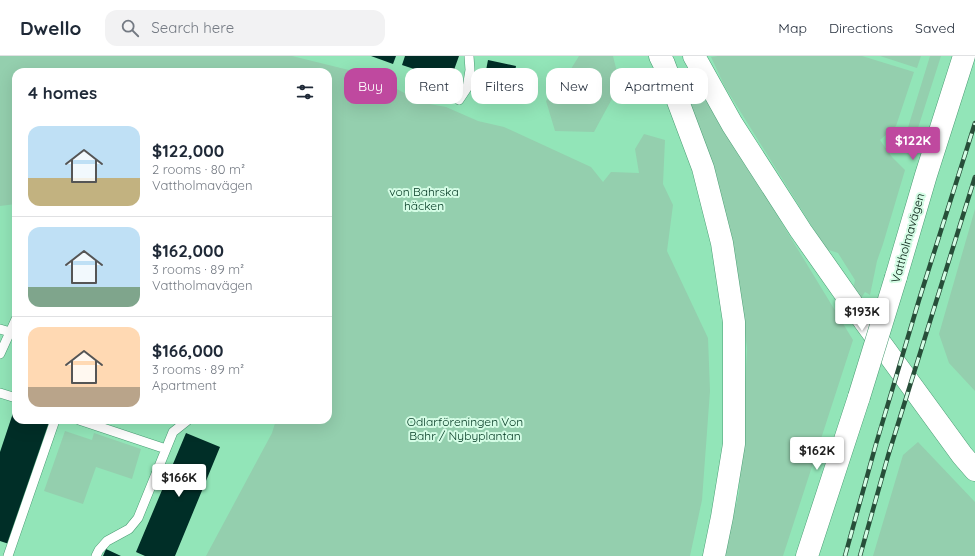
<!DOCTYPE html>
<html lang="en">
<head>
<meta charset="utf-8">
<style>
	body { margin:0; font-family:Quicksand,sans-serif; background:#f2f2f3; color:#1f2937; height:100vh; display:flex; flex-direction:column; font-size:15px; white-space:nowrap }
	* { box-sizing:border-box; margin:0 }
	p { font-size:13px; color:#747a83 }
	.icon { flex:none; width:22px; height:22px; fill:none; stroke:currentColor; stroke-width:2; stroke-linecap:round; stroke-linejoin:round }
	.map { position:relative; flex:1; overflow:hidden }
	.side { position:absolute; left:12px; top:12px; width:320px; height:356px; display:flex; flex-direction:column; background:#fff; border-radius:12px; box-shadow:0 4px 16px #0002 }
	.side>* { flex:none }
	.guide { position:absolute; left:344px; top:12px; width:380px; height:36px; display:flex; gap:8px }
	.price { position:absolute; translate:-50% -34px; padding:0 9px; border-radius:4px; background:#fff; color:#222; font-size:13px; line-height:26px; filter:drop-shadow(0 1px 2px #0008) }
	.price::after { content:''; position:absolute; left:50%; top:24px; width:12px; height:9px; margin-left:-6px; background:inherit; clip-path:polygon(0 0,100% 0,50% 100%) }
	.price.on { background:#bf499f; color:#fff }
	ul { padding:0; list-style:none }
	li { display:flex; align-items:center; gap:12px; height:100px; padding:0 16px }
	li+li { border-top:1px solid #e0e1e3 }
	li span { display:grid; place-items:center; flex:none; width:112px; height:80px; border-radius:12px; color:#555 }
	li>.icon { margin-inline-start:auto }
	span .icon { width:48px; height:48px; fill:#fffc; stroke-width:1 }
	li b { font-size:17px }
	h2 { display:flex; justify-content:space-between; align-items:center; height:48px; padding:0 16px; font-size:17px }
	.chip { padding:0 14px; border-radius:12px; background:#fff; box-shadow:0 4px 16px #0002; font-size:14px; line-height:36px }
	.chip.on { background:#bf499f; color:#fff }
	header { display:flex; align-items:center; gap:24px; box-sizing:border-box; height:56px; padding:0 20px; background:#fff; border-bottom:1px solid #e0e1e3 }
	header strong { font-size:19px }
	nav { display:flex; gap:22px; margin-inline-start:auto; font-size:14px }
	.search { width:280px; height:36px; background:#f2f2f3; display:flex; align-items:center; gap:10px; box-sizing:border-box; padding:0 14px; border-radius:12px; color:#747a83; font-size:15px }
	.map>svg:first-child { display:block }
</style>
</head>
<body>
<header>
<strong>Dwello</strong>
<div class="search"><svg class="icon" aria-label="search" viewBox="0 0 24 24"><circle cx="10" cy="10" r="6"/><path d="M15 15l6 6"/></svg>Search here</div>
<nav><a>Map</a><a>Directions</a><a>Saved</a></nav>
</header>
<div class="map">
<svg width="975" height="500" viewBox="0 0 975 500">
	<rect width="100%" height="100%" fill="#92e5b8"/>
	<path fill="#94cfae" d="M0,0H292L361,17L383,26L424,47L446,51L478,65L504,71L591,111L603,126L611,116L639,117L635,93L644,78L665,84L663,128L673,149L667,195L708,282L710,335L702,444L690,500H206L272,377L276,364H328V16H16V148L0,150Z
		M579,0H613L620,28L594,76L555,75L546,45L569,16Z
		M718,0H862L914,16L896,70L880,84L892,101L905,114L883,188L877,205L870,239L865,236L860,244L853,234L855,224L838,197L826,193L725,31L711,1Z
		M880,0H921L917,12Z
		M930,0H941L911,94L905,95L902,91Z
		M692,16L724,72L853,284L783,500H723L739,437L747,293L735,197L710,101L680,25Z
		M975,153V335L949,307L939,278Z
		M65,375L92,384L94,377L141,393L132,423L96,411L83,448L44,435Z
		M918,386L975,446V500H873L903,399Z"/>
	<path fill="#002e27" d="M371,0H396L393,8Z
		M405,0H459L450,25L402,9Z
		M488,4L516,10L510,41L482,35Z
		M14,354H16V364H44L51,366L9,488L0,485V396Z
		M186,377L220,391L175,500H145L136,496Z
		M106,493L121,500H103Z"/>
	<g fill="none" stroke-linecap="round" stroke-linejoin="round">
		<defs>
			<path id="service" d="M459,44L467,32L470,14L469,0
				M0,273L10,276
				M0,298L16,263
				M0,337L16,342
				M79,364L166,393
				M8,500L55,364
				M96,500L99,494L107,485L129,473L138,462L173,376L188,364"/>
			<path id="secondary" d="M896,221L926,119L964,0
				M807,500L859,341"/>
			<path id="primary" d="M660,0L664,8L703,112L722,187L734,266V388L722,461L714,500
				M694,0L732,68L801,175L865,266L962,399L975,414"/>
		</defs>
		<use href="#service" stroke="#4a9d74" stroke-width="10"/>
		<use href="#secondary" stroke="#4a9d74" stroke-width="23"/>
		<use href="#primary" stroke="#4a9d74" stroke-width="23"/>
		<use href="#service" stroke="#fff" stroke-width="9"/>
		<use href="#secondary" stroke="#fff" stroke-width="22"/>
		<use href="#primary" stroke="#fff" stroke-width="22"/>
		<defs>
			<path id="rail" d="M845,500L876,388L919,244L975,67
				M860,500L888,400L975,121"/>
		</defs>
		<use href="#rail" stroke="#274e39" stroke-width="4.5"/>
		<use href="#rail" stroke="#d4fce5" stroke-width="3" stroke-dasharray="9" stroke-linecap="butt"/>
		<defs>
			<path id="secondary-bridge" d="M859,341L896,221"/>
		</defs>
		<use href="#secondary-bridge" stroke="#4a9d74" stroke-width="23" stroke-linecap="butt"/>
		<use href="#secondary-bridge" stroke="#fff" stroke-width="22"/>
	</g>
	<g text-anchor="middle" stroke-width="4" stroke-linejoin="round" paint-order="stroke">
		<g font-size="12" fill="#003620" stroke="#d4fce5">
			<text x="424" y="140">von Bahrska<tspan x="424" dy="14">häcken</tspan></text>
			<text x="465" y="370">Odlarföreningen Von<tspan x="465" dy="14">Bahr / Nybyplantan</tspan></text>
		</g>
		<g font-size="12" fill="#021a0e" stroke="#d4fce5">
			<text transform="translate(908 182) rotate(-74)" y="4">Vattholmavägen</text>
		</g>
	</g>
</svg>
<b class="price on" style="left:913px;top:105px">$122K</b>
<b class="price" style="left:862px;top:276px">$193K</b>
<b class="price" style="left:817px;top:415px">$162K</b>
<b class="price" style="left:179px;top:442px">$166K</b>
<div class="guide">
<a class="chip on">Buy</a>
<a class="chip">Rent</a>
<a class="chip">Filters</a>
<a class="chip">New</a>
<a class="chip">Apartment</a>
</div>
<section class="side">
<h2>4 homes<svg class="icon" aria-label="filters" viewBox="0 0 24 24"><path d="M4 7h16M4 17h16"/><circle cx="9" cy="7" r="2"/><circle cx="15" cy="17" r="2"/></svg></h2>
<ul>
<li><span style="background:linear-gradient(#bfe0f5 65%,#c2b280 0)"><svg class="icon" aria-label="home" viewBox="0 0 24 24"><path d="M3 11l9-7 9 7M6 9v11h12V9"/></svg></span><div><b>$122,000</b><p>2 rooms · 80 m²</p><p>Vattholmavägen</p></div></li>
<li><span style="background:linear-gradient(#bfe0f5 75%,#7fa58c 0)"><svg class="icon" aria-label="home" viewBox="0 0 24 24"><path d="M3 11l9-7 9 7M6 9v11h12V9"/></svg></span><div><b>$162,000</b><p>3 rooms · 89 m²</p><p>Vattholmavägen</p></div></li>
<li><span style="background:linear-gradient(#ffd9b3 75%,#b9a48a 0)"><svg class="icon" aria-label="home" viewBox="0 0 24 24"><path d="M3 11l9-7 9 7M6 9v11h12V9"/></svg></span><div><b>$166,000</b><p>3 rooms · 89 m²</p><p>Apartment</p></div></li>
</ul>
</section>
</div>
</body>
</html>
